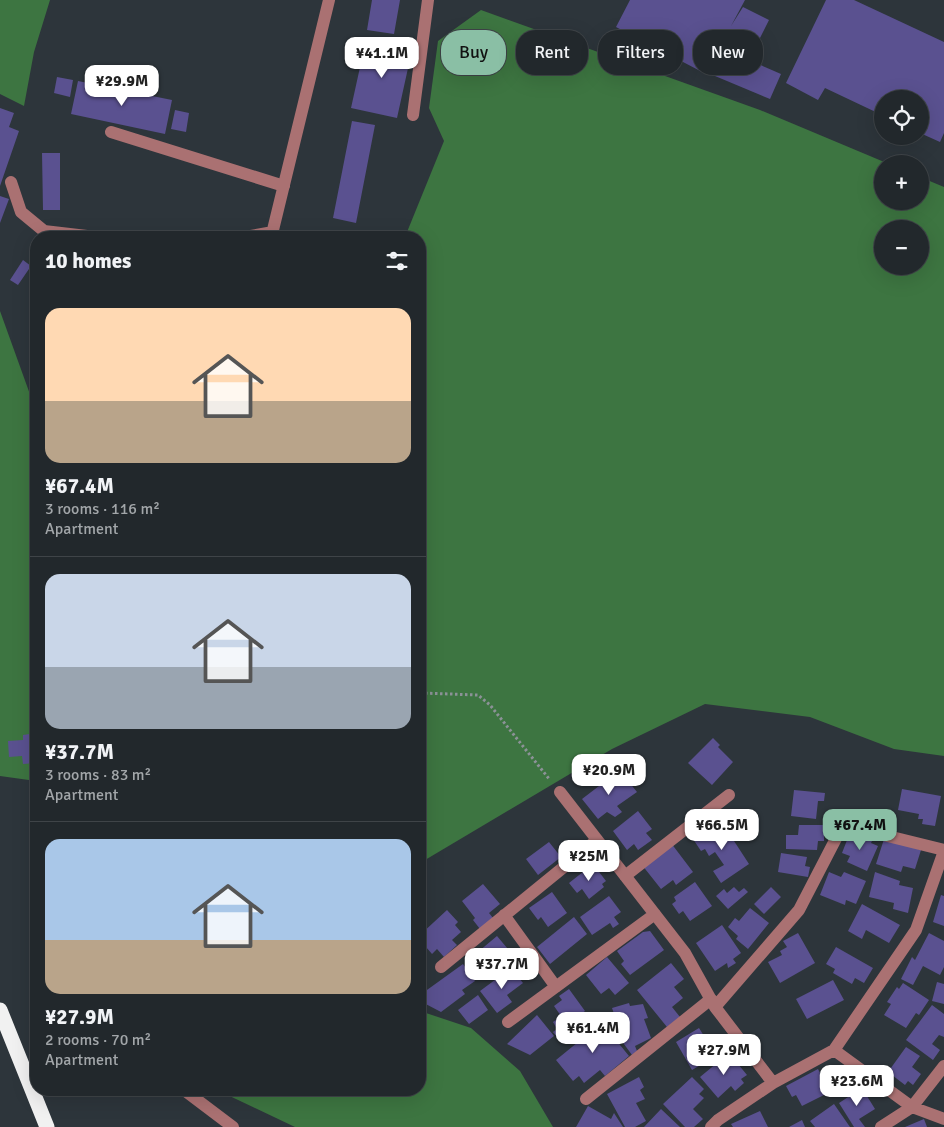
<!DOCTYPE html>
<html lang="en">
<head>
<meta charset="utf-8">
<style>
	body { margin:0; font-family:Signika,sans-serif; background:#2a3034; color:#f1f3f6; height:100vh; display:flex; flex-direction:column; font-size:19px; white-space:nowrap }
	* { box-sizing:border-box; margin:0 }
	p { font-size:16px; color:#a2a6a9 }
	.icon { flex:none; width:28px; height:28px; fill:none; stroke:currentColor; stroke-width:2; stroke-linecap:round; stroke-linejoin:round }
	.map { position:relative; flex:1; overflow:hidden }
	.details { position:absolute; left:30px; top:231px; width:396px; height:865px; display:flex; flex-direction:column; background:#22282c; border-radius:20px; box-shadow:0 5px 20px #0002,0 0 0 1px #3f4448 }
	.details>* { flex:none }
	.hud { position:absolute; left:441px; top:30px; width:428px; height:45px; display:flex; gap:10px }
	.buttons { position:absolute; left:874px; top:90px; display:grid; gap:10px }
	.buttons a { display:grid; place-items:center; width:55px; height:55px; border-radius:50%; background:#22282c; box-shadow:0 5px 20px #0002,0 0 0 1px #3f4448; font-size:25px }
	.price { position:absolute; translate:-50% -42px; padding:0 11px; border-radius:10px; background:#fff; color:#222; font-size:16px; line-height:32px; filter:drop-shadow(0 1px 2px #0008) }
	.price::after { content:''; position:absolute; left:50%; top:30px; width:15px; height:11px; margin-left:-8px; background:inherit; clip-path:polygon(0 0,100% 0,50% 100%) }
	.price.on { background:#8abfa5; color:#111 }
	ul { padding:0; list-style:none }
	li { display:grid; align-content:center; gap:10px; height:265px; padding:0 15px }
	li+li { border-top:1px solid #3f4448 }
	li span { display:grid; place-items:center; height:155px; border-radius:15px; color:#555 }
	li>.icon { margin-inline-start:auto }
	span .icon { width:90px; height:90px; fill:#fffc; stroke-width:1 }
	li b { font-size:21px }
	h2 { display:flex; justify-content:space-between; align-items:center; height:60px; padding:0 15px; font-size:21px }
	.tag { padding:0 18px; border-radius:20px; background:#22282c; box-shadow:0 5px 20px #0002,0 0 0 1px #3f4448; font-size:18px; line-height:45px }
	.tag.on { background:#8abfa5; color:#111 }
	.map>svg:first-child { display:block }
</style>
</head>
<body>
<div class="map">
<svg width="944" height="1127" viewBox="0 0 944 1127">
	<rect width="100%" height="100%" fill="#2d353b"/>
	<path fill="#3d7541" fill-rule="evenodd" d="M0,0H50L34,52L24,106L0,94Z
		M481,10L760,110L889,164H882V201H920V177L944,187V756L894,749L810,717L705,704L612,749L420,863V238L405,237L444,141L429,108L438,41ZM882,229H920V266H882Z
		M0,311L36,411V781L0,776Z
		M420,1011L471,1028L520,1071L553,1127H295L217,1090H420Z"/>
	<path fill="#5a5190" d="M372,0H400L394,34L367,30Z
		M630,0H745L731,26L743,7L769,20L751,56L723,42L706,74L616,27Z
		M826,0H854L944,42V133L940,142L920,133V99H882V115L825,88L818,100L786,83Z
		M366,40L412,50L397,118L351,108Z
		M726,50L781,74L770,99L715,76Z
		M57,77L73,80L70,97L54,93Z
		M78,81L172,100L165,134L71,114Z
		M0,108L14,113L9,127L19,131L0,186Z
		M175,110L189,113L186,132L171,129Z
		M352,121L375,125L356,223L333,218Z
		M42,153H60V210H43Z
		M0,196L9,199L0,223Z
		M23,260L31,266L18,285L10,280Z
		M36,733V763L23,764L22,756L9,757L8,741L23,740V735Z
		M713,738L720,745L718,747L733,762L712,785L688,763Z
		M616,773L622,780L625,777L637,792L617,806L622,812L615,817L607,812L598,819L582,799Z
		M902,789L941,796L935,826L922,824L923,819H918L919,814L898,810Z
		M794,790L825,793L824,801H818L816,819L791,816Z
		M638,811L652,829L646,833L652,840L638,850L634,844L627,850L613,831Z
		M721,821L749,864L721,883L713,871L724,865L715,852L709,856L705,849L701,851L693,839Z
		M799,825H824V841H818L817,850L786,849V835H798Z
		M861,834L873,839L871,843L878,846L867,871L847,862L850,856L842,853L849,835L859,839Z
		M884,839L921,850L915,869L903,866L901,872L876,864Z
		M549,842L561,857L538,875L526,859Z
		M671,843L693,872L676,885L673,880L661,889L642,865Z
		M781,853L807,857L805,866L810,867L808,877L778,872Z
		M593,864L606,881L602,884L604,887L589,899L582,889L577,893L569,883Z
		M829,872L841,877L844,872L866,881L856,904L846,900L845,905L820,895Z
		M875,872L900,881L899,885L913,888L908,913L893,909L894,903L869,897Z
		M695,882L712,906L690,921L683,911L679,914L672,904L676,901L674,897Z
		M483,884L500,904L489,913L493,918L480,929L473,920L475,918L462,901Z
		M734,887L739,892L744,888L748,892L728,909L716,896L724,889L727,893Z
		M771,887L781,897L764,914L754,904Z
		M552,892L567,913L548,927L541,917L538,920L529,908Z
		M941,895L944,896V926L933,922Z
		M609,896L621,912L614,917L619,924L613,928L610,923L592,935L580,917Z
		M862,904L900,925L889,943L866,930L862,939L848,931Z
		M750,908L769,923L748,949L736,939L738,936L728,927L735,918L739,921Z
		M447,910L458,922L455,925L461,932L452,940L457,945L444,957L437,949L432,954L420,940V935Z
		M574,917L587,934L550,964L537,947Z
		M722,925L741,953L733,959L736,963L728,968L727,963L715,971L696,943Z
		M650,931L664,950L630,975L621,964L624,961L617,951L643,932Z
		M798,933L815,963L780,983L768,962L782,955L780,951L787,947L783,941Z
		M929,933L944,941V967L940,975L923,966L913,985L901,979L912,957L915,960Z
		M497,936L512,954L481,980L466,962Z
		M836,947L873,968L864,983L855,978L852,984L833,973L835,969L826,964Z
		M420,950L426,957L420,962Z
		M607,957L629,983L615,995L609,988L601,994L586,975Z
		M671,963L684,979L674,987L683,998L672,1007L680,1017L667,1027L637,990Z
		M463,964L475,981L462,990L465,994L441,1012L420,1001V995Z
		M511,968L523,983L507,995L512,1002L497,1013L480,991Z
		M833,980L844,1000L807,1019L796,999Z
		M937,982L944,984V1004L932,1001Z
		M903,983L929,1000L919,1015L916,1013L906,1028L884,1015L891,1004L887,1002L897,987L899,989Z
		M569,989L585,1011L565,1026L567,1029L557,1037L553,1032L557,1029L553,1022L561,1016L554,1006L562,1000L559,996Z
		M478,995L488,1010L469,1024L458,1010Z
		M629,1003L630,1006L643,1004L648,1018L644,1019L651,1038L635,1046L637,1051L632,1055L610,1025H618L612,1008Z
		M932,1005L944,1014V1037L939,1035L932,1044L940,1050L933,1060L906,1040Z
		M537,1015L554,1036L530,1055L507,1044Z
		M598,1018L629,1056L605,1076L600,1070L584,1083L579,1076L573,1081L556,1060L583,1038L579,1033Z
		M699,1028L704,1036L700,1039L706,1048L703,1051L709,1060L692,1070L676,1042Z
		M906,1047L920,1056L912,1067L921,1074L913,1085L908,1081L905,1085L888,1072Z
		M729,1053L747,1075L741,1079L744,1083L735,1091L731,1086L718,1098L700,1077Z
		M818,1069L830,1092L802,1106L796,1095L792,1097L786,1086Z
		M639,1077L644,1087L640,1090L645,1099L636,1103L646,1121L635,1127H625L607,1094Z
		M692,1077L704,1089L699,1094L704,1098L693,1109L703,1119L694,1127H685L663,1104Z
		M862,1088L875,1109L859,1119L865,1127H854L839,1103Z
		M834,1104L850,1127H815L810,1121Z
		M588,1106L611,1119L614,1113L623,1127H576Z
		M661,1109L680,1127H644Z
		M760,1111L768,1127H733L731,1124Z
		M924,1119L927,1127H905Z
		M802,1120L805,1127H789Z"/>
	<g fill="none" stroke-linecap="round" stroke-linejoin="round">
		<path stroke="#8c9297" stroke-width="3" stroke-dasharray="2.5 2.5" stroke-linecap="butt" d="M420,693L478,695L490,705L550,780"/>
		<path stroke="#aa7172" stroke-width="12" d="M413,115L428,0
			M111,132L284,186
			M11,182L21,212L44,231L104,238
			M239,238L273,232
			M271,238L329,0
			M560,792L685,953L715,1007
			M944,851L916,930L834,1050L912,1107L944,1119
			M625,876L729,795
			M504,915L556,987
			M441,967L597,840
			M508,1022L655,914
			M834,1050L773,1083L715,1007L799,910L843,825L944,850
			M184,1090L233,1127
			M586,1099L711,999
			M711,1127L718,1120L773,1083
			M881,1127L912,1107L944,1066"/>
		<path stroke="#f1f1f1" stroke-width="15" d="M0,1010L47,1127"/>
	</g>
</svg>
<div class="buttons">
<a><svg class="icon" aria-label="locate" viewBox="0 0 24 24"><circle cx="12" cy="12" r="6"/><path d="M12 2v4M12 18v4M2 12h4M18 12h4"/></svg></a>
<a>+</a>
<a>−</a>
</div>
<b class="price" style="left:382px;top:79px">¥41.1M</b>
<b class="price" style="left:122px;top:107px">¥29.9M</b>
<b class="price" style="left:609px;top:796px">¥20.9M</b>
<b class="price" style="left:722px;top:851px">¥66.5M</b>
<b class="price on" style="left:860px;top:851px">¥67.4M</b>
<b class="price" style="left:589px;top:882px">¥25M</b>
<b class="price" style="left:502px;top:990px">¥37.7M</b>
<b class="price" style="left:593px;top:1054px">¥61.4M</b>
<b class="price" style="left:724px;top:1076px">¥27.9M</b>
<b class="price" style="left:857px;top:1107px">¥23.6M</b>
<div class="hud">
<a class="tag on">Buy</a>
<a class="tag">Rent</a>
<a class="tag">Filters</a>
<a class="tag">New</a>
</div>
<section class="details">
<h2>10 homes<svg class="icon" aria-label="filters" viewBox="0 0 24 24"><path d="M4 7h16M4 17h16"/><circle cx="9" cy="7" r="2"/><circle cx="15" cy="17" r="2"/></svg></h2>
<ul>
<li><span style="background:linear-gradient(#ffd9b3 60%,#b9a48a 0)"><svg class="icon" aria-label="home" viewBox="0 0 24 24"><path d="M3 11l9-7 9 7M6 9v11h12V9"/></svg></span><div><b>¥67.4M</b><p>3 rooms · 116 m²</p><p>Apartment</p></div></li>
<li><span style="background:linear-gradient(#c9d6e8 60%,#9aa5b1 0)"><svg class="icon" aria-label="home" viewBox="0 0 24 24"><path d="M3 11l9-7 9 7M6 9v11h12V9"/></svg></span><div><b>¥37.7M</b><p>3 rooms · 83 m²</p><p>Apartment</p></div></li>
<li><span style="background:linear-gradient(#a9c7e8 65%,#b9a48a 0)"><svg class="icon" aria-label="home" viewBox="0 0 24 24"><path d="M3 11l9-7 9 7M6 9v11h12V9"/></svg></span><div><b>¥27.9M</b><p>2 rooms · 70 m²</p><p>Apartment</p></div></li>
</ul>
</section>
</div>
</body>
</html>
